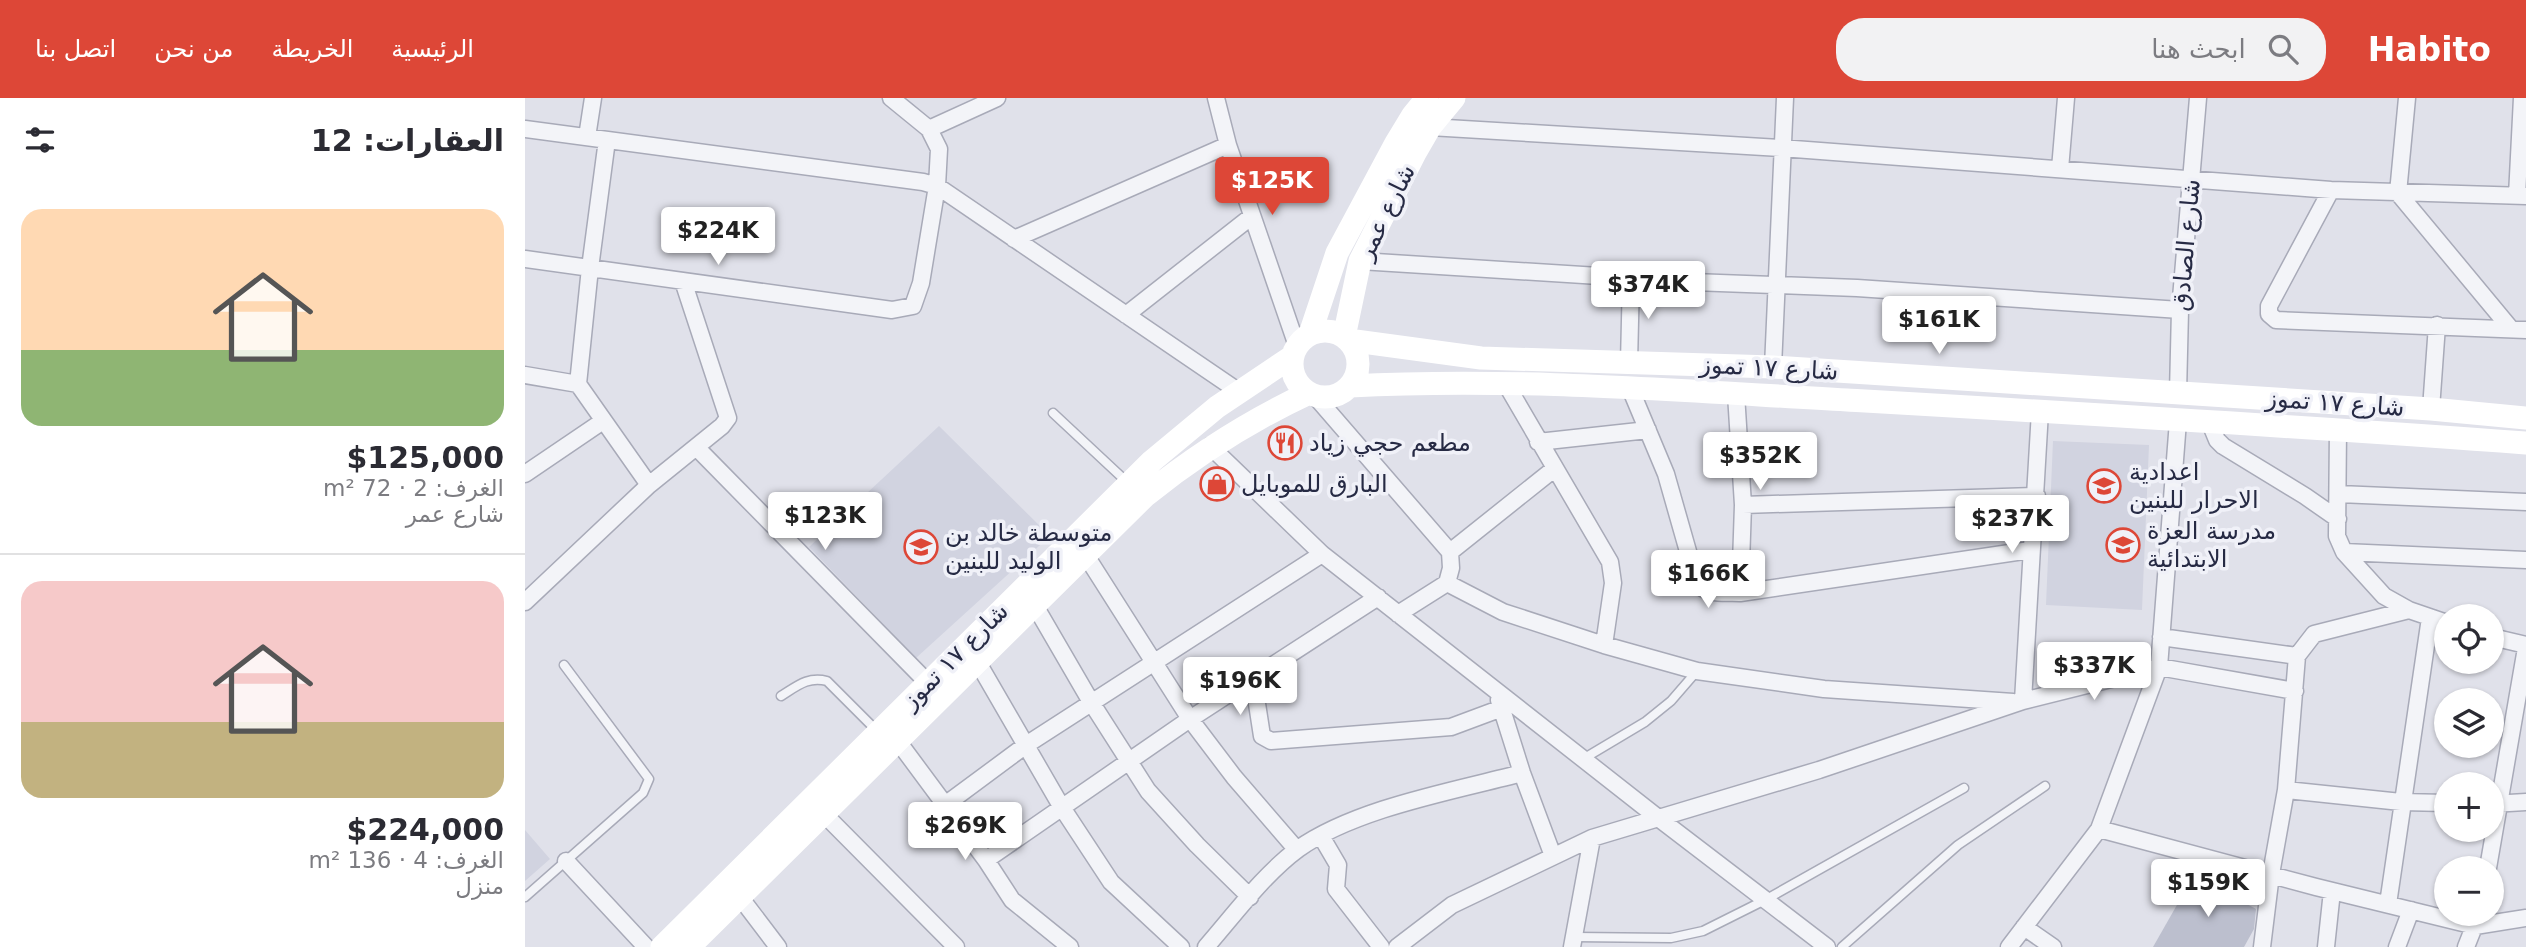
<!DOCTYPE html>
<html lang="ar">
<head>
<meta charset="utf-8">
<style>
	body { margin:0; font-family:"DejaVu Sans",Vazirmatn,sans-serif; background:#f2f2f3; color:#2b2b33; direction:rtl; height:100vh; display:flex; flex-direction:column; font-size:26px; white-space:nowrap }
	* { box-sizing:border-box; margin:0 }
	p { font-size:23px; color:#7c7c81 }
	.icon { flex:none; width:38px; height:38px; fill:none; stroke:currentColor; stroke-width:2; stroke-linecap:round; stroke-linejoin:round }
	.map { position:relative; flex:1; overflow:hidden; direction:ltr }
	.side { display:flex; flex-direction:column; background:#fff; width:525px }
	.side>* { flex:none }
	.fabs { position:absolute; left:1909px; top:506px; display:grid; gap:14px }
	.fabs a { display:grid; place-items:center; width:70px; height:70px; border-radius:50%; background:#fff; box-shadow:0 2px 5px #0004; font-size:35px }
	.price { position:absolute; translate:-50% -60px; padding:0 16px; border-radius:7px; background:#fff; color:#222; font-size:23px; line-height:46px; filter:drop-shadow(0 2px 4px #0008) }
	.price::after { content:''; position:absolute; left:50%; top:42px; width:21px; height:16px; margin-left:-10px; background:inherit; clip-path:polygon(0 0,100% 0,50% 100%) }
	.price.current { background:#dd4737; color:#fff }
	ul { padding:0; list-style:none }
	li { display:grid; align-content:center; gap:14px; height:371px; padding:0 21px }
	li+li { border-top:2px solid #e1e1e2 }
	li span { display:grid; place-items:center; height:217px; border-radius:21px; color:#555 }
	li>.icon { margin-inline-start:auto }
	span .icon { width:126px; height:126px; fill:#fffc; stroke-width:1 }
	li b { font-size:30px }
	h2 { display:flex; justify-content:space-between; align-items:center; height:84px; padding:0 21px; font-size:30px }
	header { display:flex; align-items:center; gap:42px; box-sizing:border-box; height:98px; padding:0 35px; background:#dd4737; color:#fff }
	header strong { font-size:33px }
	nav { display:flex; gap:38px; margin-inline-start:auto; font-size:24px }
	.search { width:490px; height:63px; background:#f2f2f3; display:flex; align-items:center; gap:18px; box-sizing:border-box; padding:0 24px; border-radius:28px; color:#7c7c81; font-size:26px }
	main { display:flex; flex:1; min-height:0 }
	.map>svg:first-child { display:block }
</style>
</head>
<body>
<header>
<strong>Habito</strong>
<div class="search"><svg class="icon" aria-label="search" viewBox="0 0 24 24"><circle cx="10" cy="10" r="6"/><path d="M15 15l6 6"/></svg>ابحث هنا</div>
<nav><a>الرئيسية</a><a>الخريطة</a><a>من نحن</a><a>اتصل بنا</a></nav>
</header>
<main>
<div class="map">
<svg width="2001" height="849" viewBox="0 0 2001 849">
	<rect width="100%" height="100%" fill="#e0e1ea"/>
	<path fill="#d1d3e0" d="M414,328L525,438L391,560L284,449Z
		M1528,343L1624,347L1617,512L1521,507Z
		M0,732L25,761L0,783Z"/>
	<path fill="#bcbfce" d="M1669,777L1731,811L1729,831L1719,849H1628Z"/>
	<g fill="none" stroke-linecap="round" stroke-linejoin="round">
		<defs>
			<path id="lane" d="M528,315L603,385
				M256,598C272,588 283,578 302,583L351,632
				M1058,661L1120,624L1146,603L1172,573
				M0,799L118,695L124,681L39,567
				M1049,839L1146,840L1178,833L1240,802L1439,690
				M1317,849L1433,747L1520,688"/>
			<path id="street" d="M691,0L703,47L772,248
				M905,29L1256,50L1806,92L2001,98
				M0,31L398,84L412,88L713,293
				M404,31L472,0
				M62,39L68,0
				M82,42L65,170L53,286L124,387
				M1535,71L1541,0
				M1806,92L1744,208V216L1751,222L2001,232
				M1873,95L1986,231
				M1873,95L1882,0
				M1992,98L1997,0
				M489,141L703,47
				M0,161L367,212L388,208L396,185L412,88L414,51L404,31L366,0
				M835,163L1168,184L1332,190L1655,212
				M601,217L727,118
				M1104,265L1106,180
				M1248,269L1260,0
				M0,277L53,286
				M981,286L1085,464L1088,485L1079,547
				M1105,290L1141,376L1172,485C1182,498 1200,494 1215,495L1505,452
				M1653,295L1655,212L1673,0
				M1211,296L1218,407L1215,495
				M790,298L925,454L926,470L922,485L978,514L1079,547L1172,573L1299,591L1488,604
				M1906,311L1912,227
				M1685,325L1692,342L1698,348L1780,398L1813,421
				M1813,331L1812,438L1819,454L1859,498L1884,512L1922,525
				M1013,344L1123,332
				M685,348L797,456L1132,719L1302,849
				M171,349L403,585
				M0,376L78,323
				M1814,396L2001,404
				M1218,407L1512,398
				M925,454L1029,371
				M1819,454L2001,462
				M560,456L665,621L709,679L772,752
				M0,504L124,387L197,328L203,320L158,183
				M509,506L566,604L623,693L672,747L725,799
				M873,516L922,485
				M1636,539L1772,558
				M1967,539L2001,547
				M452,563L536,708L586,784L656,849
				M728,580L737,638L746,643L926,629L977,610
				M974,602L997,675L1028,758
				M1498,603L1515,313
				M372,642L461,762L487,802L545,849
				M1761,692L1876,704L1922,705
				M1967,706L2001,704
				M420,707L501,647L797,456
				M299,716L431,849
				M1574,731L1791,789L1950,828L2001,820
				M796,738L813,767L811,791L856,849
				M461,762L665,621L853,499
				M41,763L121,849
				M1963,770L2001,550
				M215,799L253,849
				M1863,806L1905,520
				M1499,829L1528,849
				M681,849C709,817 739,776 773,751C831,710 929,693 997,675
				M872,849L927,807L1067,740L1294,672L1498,603L1634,569L1770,593
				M1047,849L1067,740
				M1484,849L1574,731L1634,569L1653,323
				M1737,849L1746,776L1761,692L1772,558L1789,536L1884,512
				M1801,849L1807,793
				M1872,849L1886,812
				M1941,849L1954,816"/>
		</defs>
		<use href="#lane" stroke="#a8aab8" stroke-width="11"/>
		<use href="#street" stroke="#a8aab8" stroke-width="19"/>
		<use href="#lane" stroke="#f3f4f8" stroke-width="8"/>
		<use href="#street" stroke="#f3f4f8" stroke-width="16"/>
		<path stroke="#fff" stroke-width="23" d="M767 266a33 33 0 1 1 66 0a33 33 0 1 1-66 0Z
			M785,236L812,155L871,45L888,17L902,0
			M819,239L835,163L890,55L905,29L929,0
			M823,242L956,260L1248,269L1906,311L2001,320
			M825,288C991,279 1157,293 1322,302C1548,315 1775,328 2001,345
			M137,849L627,363L692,309L768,258
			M164,849L620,398C671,357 724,323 784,295"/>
	</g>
	<defs>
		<symbol id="restaurant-ring" viewBox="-11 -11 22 22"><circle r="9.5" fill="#f0f1f8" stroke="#dd4737" stroke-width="1.5"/><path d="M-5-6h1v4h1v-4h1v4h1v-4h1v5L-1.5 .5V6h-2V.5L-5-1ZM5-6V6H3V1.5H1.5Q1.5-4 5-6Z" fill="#dd4737"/></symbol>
		<symbol id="shop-ring" viewBox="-11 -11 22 22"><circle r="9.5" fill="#f0f1f8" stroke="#dd4737" stroke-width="1.5"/><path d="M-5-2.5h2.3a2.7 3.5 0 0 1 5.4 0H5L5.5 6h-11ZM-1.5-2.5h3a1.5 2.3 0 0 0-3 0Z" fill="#dd4737"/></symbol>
		<symbol id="school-ring" viewBox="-11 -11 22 22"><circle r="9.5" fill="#f0f1f8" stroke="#dd4737" stroke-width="1.5"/><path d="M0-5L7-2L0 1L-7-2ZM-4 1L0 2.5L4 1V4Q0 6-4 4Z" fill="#dd4737"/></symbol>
	</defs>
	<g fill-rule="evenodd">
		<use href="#restaurant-ring" x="741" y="326" width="38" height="38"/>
		<use href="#shop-ring" x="673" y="367" width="38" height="38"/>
		<use href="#school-ring" x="1560" y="369" width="38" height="38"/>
		<use href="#school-ring" x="1579" y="428" width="38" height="38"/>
		<use href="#school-ring" x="377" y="430" width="38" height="38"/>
	</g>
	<g text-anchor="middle" stroke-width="7" stroke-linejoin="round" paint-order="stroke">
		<g font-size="24" fill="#262a44" stroke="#f0f1f8">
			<text transform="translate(861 114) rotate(-64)" y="8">شارع عمر</text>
			<text transform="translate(1661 147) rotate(-85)" y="8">شارع الصادق</text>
			<text transform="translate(1244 270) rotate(3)" y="8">شارع ١٧ تموز</text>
			<text transform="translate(1810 305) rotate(4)" y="8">شارع ١٧ تموز</text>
			<text transform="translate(430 558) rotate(-45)" y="8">شارع ١٧ تموز</text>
		</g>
		<g font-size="24" fill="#262a44" stroke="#f0f1f8" text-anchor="start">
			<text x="784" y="353">مطعم حجي زياد</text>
			<text x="1604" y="382">اعدادية<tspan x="1604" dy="28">الاحرار للبنين</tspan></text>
			<text x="716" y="394">البارق للموبايل</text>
			<text x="1622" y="441">مدرسة العزة<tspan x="1622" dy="28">الابتدائية</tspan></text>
			<text x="420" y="443">متوسطة خالد بن<tspan x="420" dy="28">الوليد للبنين</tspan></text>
		</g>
	</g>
</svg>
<div class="fabs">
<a><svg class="icon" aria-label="locate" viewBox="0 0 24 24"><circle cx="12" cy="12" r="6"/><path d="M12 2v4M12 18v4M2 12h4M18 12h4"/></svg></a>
<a><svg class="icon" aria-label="layers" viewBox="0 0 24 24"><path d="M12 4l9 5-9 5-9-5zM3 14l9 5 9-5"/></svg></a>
<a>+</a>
<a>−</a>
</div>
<b class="price current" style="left:747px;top:119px">$125K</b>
<b class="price" style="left:193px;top:169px">$224K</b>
<b class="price" style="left:1123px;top:223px">$374K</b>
<b class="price" style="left:1414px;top:258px">$161K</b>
<b class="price" style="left:1235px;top:394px">$352K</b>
<b class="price" style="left:300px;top:454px">$123K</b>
<b class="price" style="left:1487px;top:457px">$237K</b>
<b class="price" style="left:1183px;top:512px">$166K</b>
<b class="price" style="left:1569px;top:604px">$337K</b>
<b class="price" style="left:715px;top:619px">$196K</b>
<b class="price" style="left:440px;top:764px">$269K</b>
<b class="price" style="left:1683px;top:821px">$159K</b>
</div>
<section class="side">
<h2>العقارات: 12<svg class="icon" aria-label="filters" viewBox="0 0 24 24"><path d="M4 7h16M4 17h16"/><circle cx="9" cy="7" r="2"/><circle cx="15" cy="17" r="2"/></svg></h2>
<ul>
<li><span style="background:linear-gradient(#ffd9b3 65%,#8fb573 0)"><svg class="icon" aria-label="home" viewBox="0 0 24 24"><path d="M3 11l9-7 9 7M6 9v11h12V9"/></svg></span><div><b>$125,000</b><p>الغرف: 2 · 72 m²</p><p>شارع عمر</p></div></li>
<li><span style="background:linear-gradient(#f6c9c9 65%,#c2b280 0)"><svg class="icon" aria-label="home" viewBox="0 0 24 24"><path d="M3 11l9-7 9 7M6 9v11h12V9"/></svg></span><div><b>$224,000</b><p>الغرف: 4 · 136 m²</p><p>منزل</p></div></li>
</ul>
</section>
</main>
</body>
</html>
